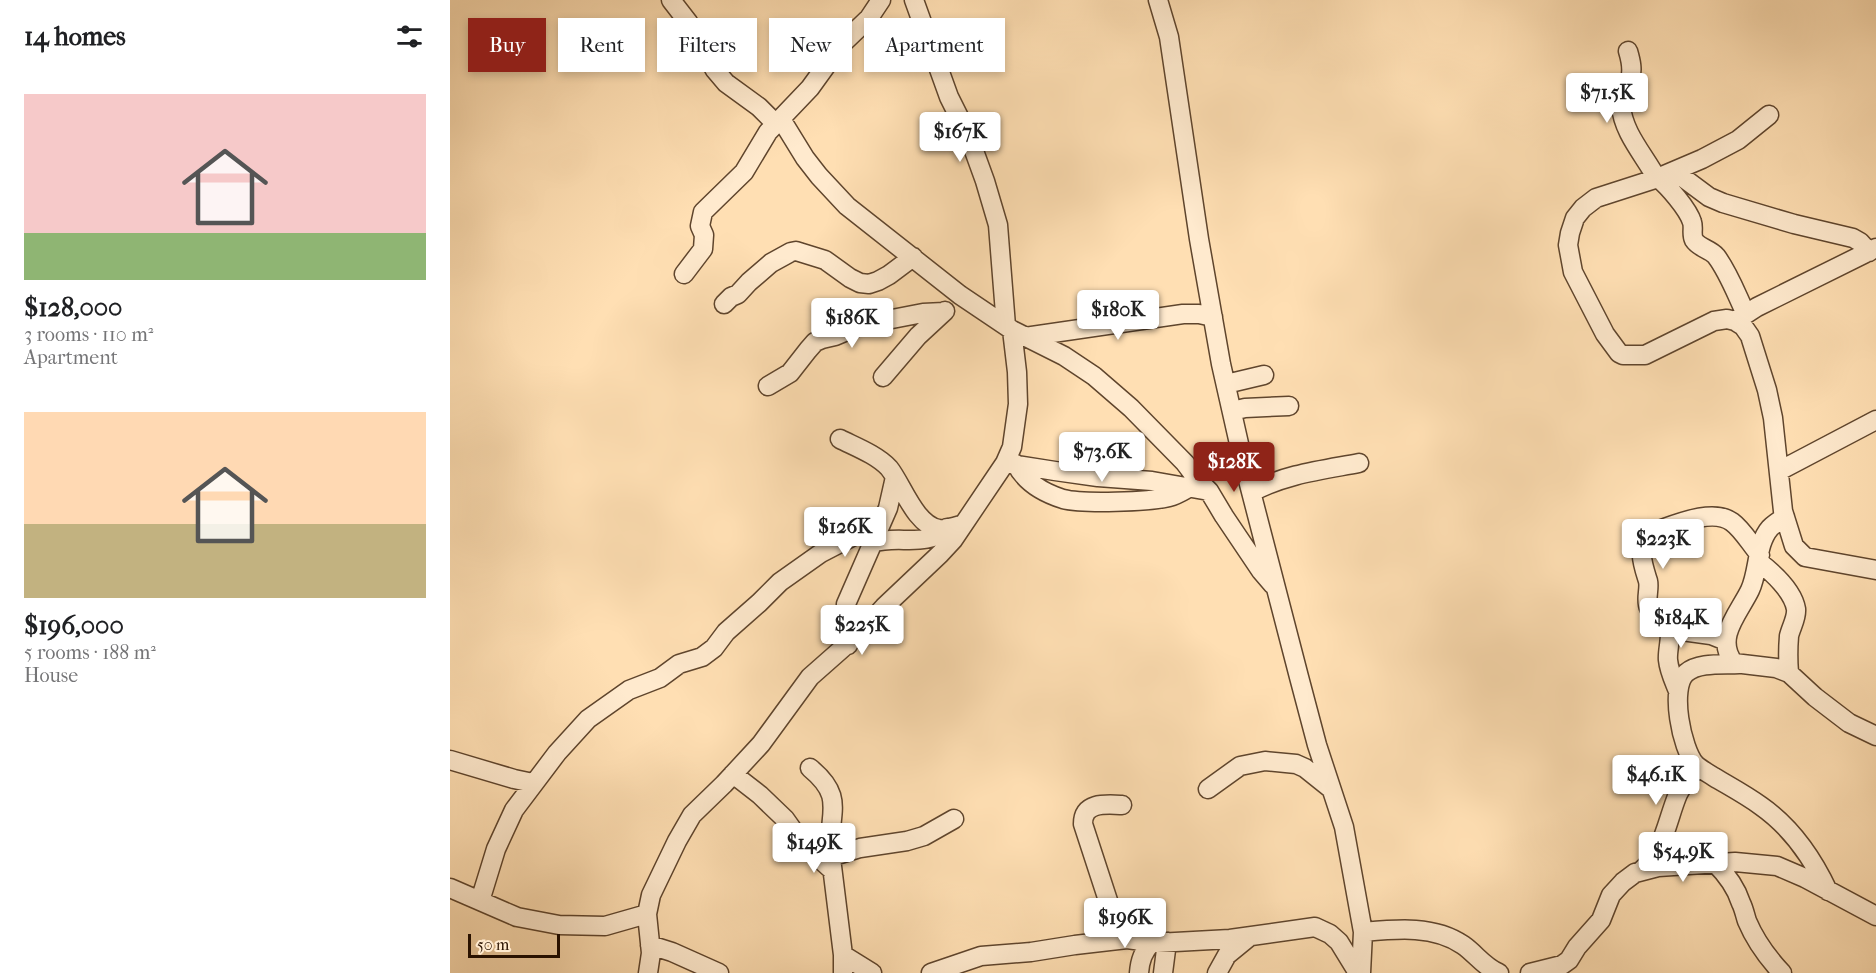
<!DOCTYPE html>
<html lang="en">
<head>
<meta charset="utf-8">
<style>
	body { margin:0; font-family:"IM FELL French Canon",serif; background:#f2f2f2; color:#202124; height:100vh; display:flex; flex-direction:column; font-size:22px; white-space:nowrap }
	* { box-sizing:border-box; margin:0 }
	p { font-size:20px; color:#757577 }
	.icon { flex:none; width:33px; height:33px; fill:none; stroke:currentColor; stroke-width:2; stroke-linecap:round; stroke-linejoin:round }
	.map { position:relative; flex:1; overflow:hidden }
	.details { display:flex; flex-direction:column; background:#fff; width:450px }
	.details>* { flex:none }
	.hud { position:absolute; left:18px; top:18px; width:570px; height:54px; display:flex; gap:12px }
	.scale { position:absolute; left:18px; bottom:15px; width:92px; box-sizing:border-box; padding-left:6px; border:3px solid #2a1200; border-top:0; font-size:16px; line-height:21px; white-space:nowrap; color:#2a1200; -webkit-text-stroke:4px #ffeace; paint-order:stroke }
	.price { position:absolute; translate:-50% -51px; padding:0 14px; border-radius:6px; background:#fff; color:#222; font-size:20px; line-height:39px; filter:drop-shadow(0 2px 3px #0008) }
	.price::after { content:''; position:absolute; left:50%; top:36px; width:18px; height:14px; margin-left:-9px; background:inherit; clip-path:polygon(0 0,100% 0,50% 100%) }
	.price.selected { background:#8f2418; color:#fff }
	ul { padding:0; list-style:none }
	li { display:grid; align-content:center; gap:12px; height:318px; padding:0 24px }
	li span { display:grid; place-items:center; height:186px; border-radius:0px; color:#555 }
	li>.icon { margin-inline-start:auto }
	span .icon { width:108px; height:108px; fill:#fffc; stroke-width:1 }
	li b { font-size:26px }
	h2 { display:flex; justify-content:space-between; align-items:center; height:72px; padding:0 24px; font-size:26px }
	.pill { padding:0 21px; border-radius:0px; background:#fff; box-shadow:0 3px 9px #0003; font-size:21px; line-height:54px }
	.pill.selected { background:#8f2418; color:#fff }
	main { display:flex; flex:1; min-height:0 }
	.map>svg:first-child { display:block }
</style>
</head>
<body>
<main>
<section class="details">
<h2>14 homes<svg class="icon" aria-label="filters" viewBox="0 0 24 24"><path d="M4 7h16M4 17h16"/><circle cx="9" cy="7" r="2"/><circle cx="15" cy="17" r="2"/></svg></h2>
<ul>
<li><span style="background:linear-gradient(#f6c9c9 75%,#8fb573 0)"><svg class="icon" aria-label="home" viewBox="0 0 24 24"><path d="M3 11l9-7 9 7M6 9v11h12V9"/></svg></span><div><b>$128,000</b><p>3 rooms · 110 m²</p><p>Apartment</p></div></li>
<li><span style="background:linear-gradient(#ffd9b3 60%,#c2b280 0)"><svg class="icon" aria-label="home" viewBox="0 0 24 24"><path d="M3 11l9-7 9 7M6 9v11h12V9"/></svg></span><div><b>$196,000</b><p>5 rooms · 188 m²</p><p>House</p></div></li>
</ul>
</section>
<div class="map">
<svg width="1426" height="973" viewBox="0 0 1426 973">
	<rect width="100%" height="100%" fill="#ffdfb3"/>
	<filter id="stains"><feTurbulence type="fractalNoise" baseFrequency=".00333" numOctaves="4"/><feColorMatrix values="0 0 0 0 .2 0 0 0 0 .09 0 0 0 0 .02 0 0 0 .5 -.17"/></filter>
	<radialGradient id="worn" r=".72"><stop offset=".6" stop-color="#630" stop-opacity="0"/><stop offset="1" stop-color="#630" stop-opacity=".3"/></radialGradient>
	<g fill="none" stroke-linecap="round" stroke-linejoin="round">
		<defs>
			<path id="minor" d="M221,0L238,22L265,70L276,83L309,107L326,124
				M464,0L499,97L519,137L535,181L548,225L556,326
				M708,0L719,37L749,239L771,364L792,457L849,677L867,745L894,827L913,932L911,973
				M1178,51C1181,61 1183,70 1180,79C1177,89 1170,96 1171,106C1173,133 1195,156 1207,179
				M1319,115L1288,140L1252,159L1205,179L1146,198L1133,208L1125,218L1120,233L1118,245L1123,272L1155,334L1169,353L1173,355H1195L1264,321L1277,319L1285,321L1293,326L1300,336L1317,390L1323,418L1333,511L1344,546L1355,557L1426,570
				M331,119L355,158L369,176L397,206L510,295L562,330L614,356L644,376L681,408L735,463L747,479L759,491L774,516L811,571L823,585
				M1224,171L1259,197L1273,203L1344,224L1403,238L1410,242L1419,252
				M1208,178C1218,186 1238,209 1242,222C1244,228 1241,234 1244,240C1249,248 1260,249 1266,256C1279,273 1287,296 1296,314
				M234,274L253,249L254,235L250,226L253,212L294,172L318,132L360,88L391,45L419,18L431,0
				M274,304L281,297L288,294L299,282L321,263L341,252L346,251L375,260L400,278L410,283L419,284L428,281L439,275L463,257
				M1287,320L1307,307L1426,248
				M575,337L733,314H749L763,317
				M433,377L468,336L495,311
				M776,384L814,375
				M318,386L340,373L358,350L365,342L372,339L385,336L411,325L473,313L494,312
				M782,411L795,408L839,406
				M390,439C406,447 427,455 439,468C452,484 465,525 489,529C496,530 505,526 512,525
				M555,463L605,471L648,477L702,481L759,491
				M566,464C575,482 594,493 613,499C632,504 699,502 719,497C727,495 733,491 740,487
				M1329,471L1426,420
				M802,492C836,474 872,470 909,463
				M1335,517C1330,520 1324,524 1320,528C1306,544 1309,571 1300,590C1289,613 1264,638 1284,663L1326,668L1339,673L1365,697L1399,723L1426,736
				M422,543C449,534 475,549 497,528
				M1309,562C1322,572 1343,591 1346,609C1347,618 1341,627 1339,636C1338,648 1338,661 1339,673
				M1213,616L1232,631L1261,635L1276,641
				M398,645L395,625L396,604L438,508L445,477
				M1289,664C1273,665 1249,662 1236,673C1219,688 1232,749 1245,764C1250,769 1258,773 1264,777C1279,786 1296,795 1311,806C1341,827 1363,859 1378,891
				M1228,691C1224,681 1219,671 1218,660C1217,651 1222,636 1219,628C1215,620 1204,616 1199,608C1195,600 1200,589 1198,581C1193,565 1186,547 1200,533C1222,526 1262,507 1282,522C1293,530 1301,545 1310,555
				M0,760L64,779L83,783
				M360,768C395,797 379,811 380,850L393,955V973
				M283,774L310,795L335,819L352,843L382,870
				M758,789L790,766L815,761L846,764L855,768L880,788
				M672,805C655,804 633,802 633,824L666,925L671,935L677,939L707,943L780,939L865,927L880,934L889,942L908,973
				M381,857L410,848L457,841L474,836L504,819
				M1265,863C1277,875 1286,887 1291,903C1294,909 1295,915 1297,921C1305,940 1318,958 1332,973
				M1191,871C1214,851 1217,820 1228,794C1233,784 1241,775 1247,766
				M0,888L67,917L109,925L155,926L197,914
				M30,901L46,849L64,810L107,753L138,719L179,690L210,678L229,664L252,657L264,648L276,632L309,603L330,582L371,553L431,522
				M913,932C946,929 984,925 1013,945C1026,954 1034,967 1049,973
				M200,945L222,952L269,973
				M393,955L422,973
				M198,973L201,953L197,914L201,895L227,841L242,815L274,784L311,744L360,677L411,632L434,607L490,554L503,540L555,463L562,447L568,404L567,372L562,330
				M481,973L531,956L581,952L625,945L677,939
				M689,973C690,960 693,952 702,942
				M713,973L717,942
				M767,973L777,955L799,937
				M1080,973L1112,965L1119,960L1127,947L1151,920L1161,895L1173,882L1185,873L1208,867L1285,862L1327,866L1355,878L1426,916"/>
		</defs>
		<use href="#minor" stroke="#5f452d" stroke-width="21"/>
		<use href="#minor" stroke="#ffeace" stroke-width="18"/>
	</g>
	<rect width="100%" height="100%" filter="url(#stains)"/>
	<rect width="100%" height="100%" fill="url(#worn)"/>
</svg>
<div class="scale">50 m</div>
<b class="price" style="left:1157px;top:124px">$71.5K</b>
<b class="price" style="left:510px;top:163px">$167K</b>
<b class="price" style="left:668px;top:341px">$180K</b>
<b class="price" style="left:402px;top:349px">$186K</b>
<b class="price" style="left:652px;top:483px">$73.6K</b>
<b class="price selected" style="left:784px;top:493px">$128K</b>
<b class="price" style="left:395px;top:558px">$126K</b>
<b class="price" style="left:1213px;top:570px">$223K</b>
<b class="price" style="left:1231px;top:649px">$184K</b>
<b class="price" style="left:412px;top:656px">$225K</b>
<b class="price" style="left:1206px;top:806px">$46.1K</b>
<b class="price" style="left:364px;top:874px">$149K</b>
<b class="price" style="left:1233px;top:883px">$54.9K</b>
<b class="price" style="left:675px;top:949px">$196K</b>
<div class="hud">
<a class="pill selected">Buy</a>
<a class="pill">Rent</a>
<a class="pill">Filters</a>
<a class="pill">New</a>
<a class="pill">Apartment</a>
</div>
</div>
</main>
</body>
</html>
